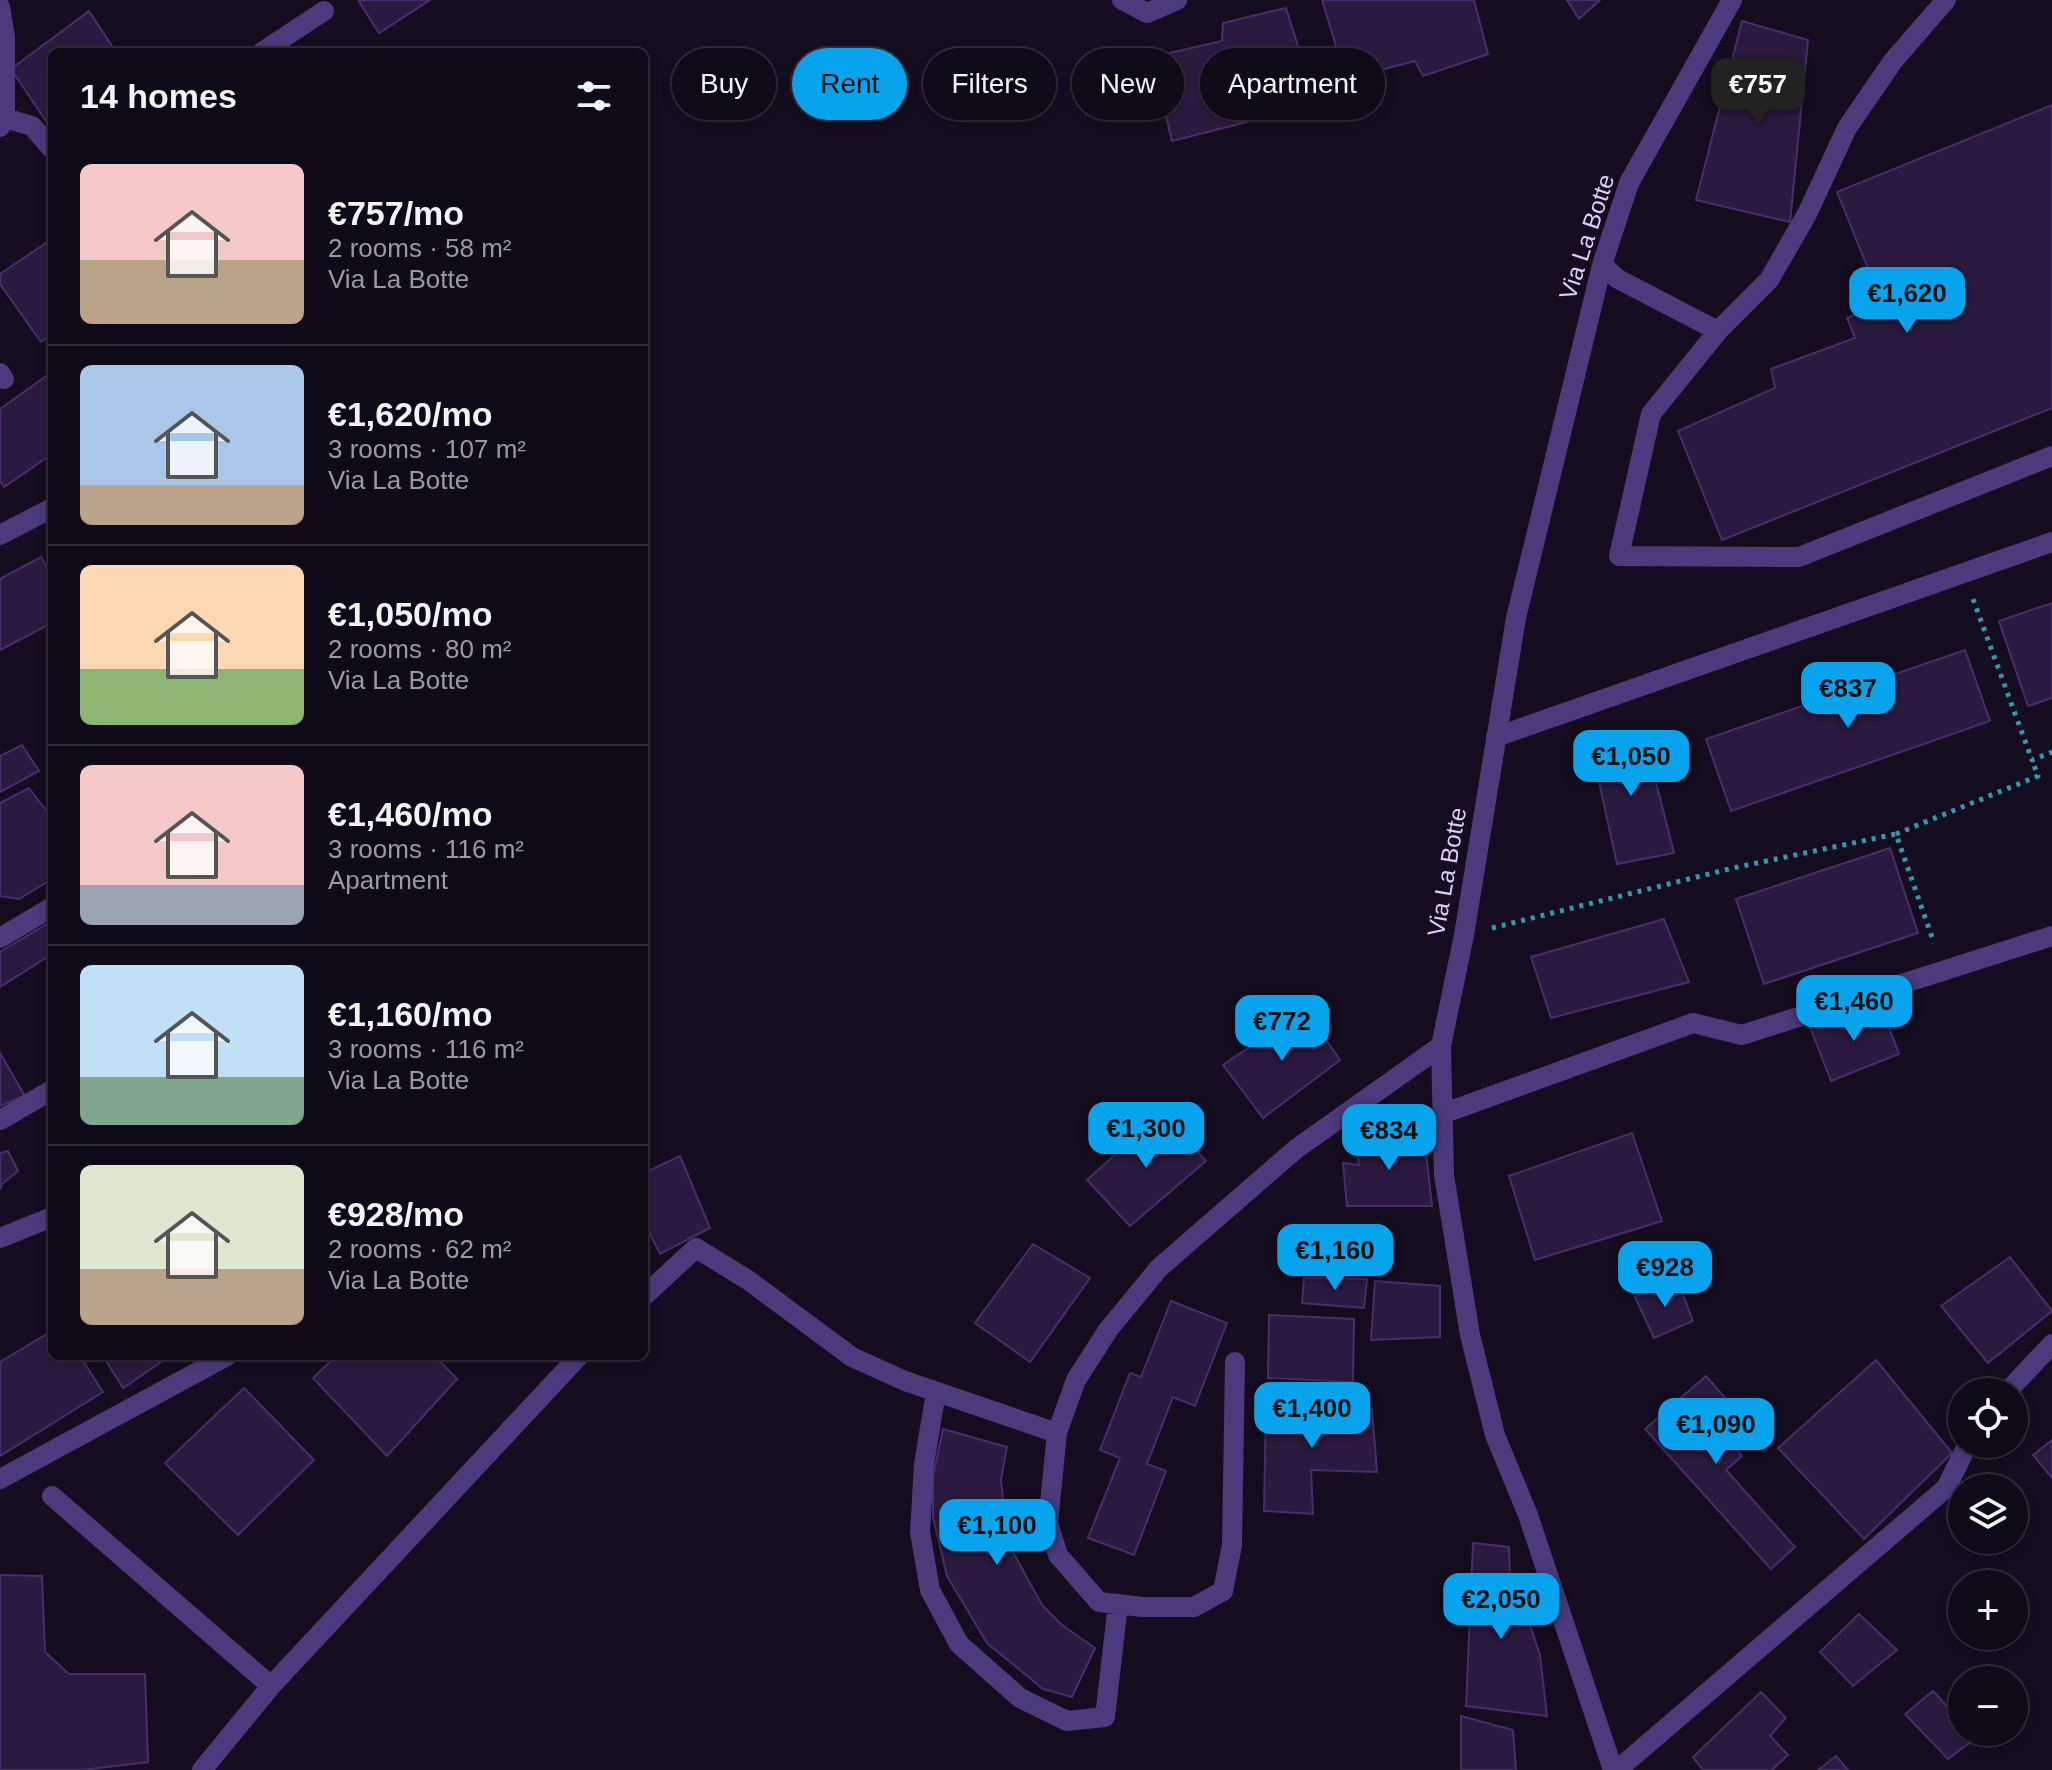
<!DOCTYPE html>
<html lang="en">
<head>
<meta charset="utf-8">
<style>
	body { margin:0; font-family:Arial,sans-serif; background:#181320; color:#f1f3f6; height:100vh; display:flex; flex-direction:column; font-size:30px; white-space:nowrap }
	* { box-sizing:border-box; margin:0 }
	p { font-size:26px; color:#9b9aa1 }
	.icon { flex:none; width:44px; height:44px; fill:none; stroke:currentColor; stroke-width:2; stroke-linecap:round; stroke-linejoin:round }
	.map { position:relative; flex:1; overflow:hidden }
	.side { position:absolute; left:48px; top:48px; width:600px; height:1312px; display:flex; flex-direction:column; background:#0f0a17; border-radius:12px; box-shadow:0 4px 12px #0003,0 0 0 2px #2f2b36 }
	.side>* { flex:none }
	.top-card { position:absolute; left:672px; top:48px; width:760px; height:72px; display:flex; gap:16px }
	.fabs { position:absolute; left:1948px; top:1378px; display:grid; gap:16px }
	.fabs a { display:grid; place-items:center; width:80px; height:80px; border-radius:50%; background:#0f0a17; box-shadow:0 4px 12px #0003,0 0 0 2px #2f2b36; font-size:40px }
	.price { position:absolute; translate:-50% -68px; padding:0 18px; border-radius:16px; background:#08a3ed; color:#111; font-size:26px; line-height:52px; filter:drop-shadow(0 2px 4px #0008) }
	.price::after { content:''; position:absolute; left:50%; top:48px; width:24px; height:18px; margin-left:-12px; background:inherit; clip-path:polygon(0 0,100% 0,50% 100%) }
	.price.active { background:#222; color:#fff }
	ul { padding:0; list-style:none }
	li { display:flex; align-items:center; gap:24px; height:200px; padding:0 32px }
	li+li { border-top:2px solid #2f2b36 }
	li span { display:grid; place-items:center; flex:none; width:224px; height:160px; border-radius:12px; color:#555 }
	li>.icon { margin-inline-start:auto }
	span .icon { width:96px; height:96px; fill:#fffc; stroke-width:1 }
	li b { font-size:34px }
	h2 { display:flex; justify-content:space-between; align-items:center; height:96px; padding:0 32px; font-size:34px }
	.pill { padding:0 28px; border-radius:36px; background:#0f0a17; box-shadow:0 4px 12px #0003,0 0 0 2px #2f2b36; font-size:28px; line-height:72px }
	.pill.active { background:#08a3ed; color:#111 }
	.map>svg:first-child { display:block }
</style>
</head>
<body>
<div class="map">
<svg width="2052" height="1770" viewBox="0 0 2052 1770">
	<rect width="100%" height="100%" fill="#140d1f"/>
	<path fill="#2a1a3f" stroke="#472d6a" stroke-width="2" d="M358,0H430L379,33Z
		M1322,0H1474L1488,54L1423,76L1415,61L1346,79Z
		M1567,0H1600L1579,19Z
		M1286,8L1311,87L1239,107L1247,122L1172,141L1152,57L1222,41L1223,23Z
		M89,11L116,52H52V130L11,69Z
		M1742,21L1808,40L1790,222L1696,200Z
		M2052,105V408L1722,540L1678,431L1775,388L1771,369L1855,338L1847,318L1882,303L1837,192Z
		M52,239V335L41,342L0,284V274Z
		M52,372V454L4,487L0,481V409Z
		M41,557L52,576V623L0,650V579Z
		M2052,603V698L2028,706L1999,621Z
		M1965,650L1990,721L1731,811L1706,739Z
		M1643,731L1674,853L1617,864L1590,741Z
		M22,745L39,771L0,792V756Z
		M29,788L52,818V879L19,899L0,896V803Z
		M1890,848L1918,933L1764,984L1736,899Z
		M1664,919L1689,982L1551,1018L1531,957Z
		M52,921V954L0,987V952Z
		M1305,1009L1340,1060L1263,1118L1223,1065Z
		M1882,1009L1899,1054L1831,1081L1810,1027Z
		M0,1053L25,1096L0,1106Z
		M1161,1113L1206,1161L1130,1226L1087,1180Z
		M1632,1133L1662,1221L1535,1260L1509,1176Z
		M1424,1134L1432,1206H1347L1343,1163L1359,1165L1355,1136Z
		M8,1151L18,1171L2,1184L0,1190V1153Z
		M680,1156L710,1228L660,1254L644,1222V1173Z
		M1033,1244L1090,1278L1030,1362L975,1323Z
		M2010,1257L2052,1311L1988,1363L1941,1306Z
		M1304,1278L1367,1279L1364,1308L1302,1303Z
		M1677,1279L1693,1321L1654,1338L1635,1297Z
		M1375,1281L1440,1286V1337L1371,1340Z
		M1171,1301L1227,1323L1195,1406L1173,1397L1147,1464L1166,1471L1134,1555L1088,1538L1120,1458L1100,1450L1130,1373L1141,1377Z
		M1269,1315L1354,1319L1353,1382L1268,1378Z
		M52,1331V1356H80L103,1392L0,1456V1362Z
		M103,1356H170L123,1388Z
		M336,1356H435L457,1379L387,1456L313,1378Z
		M1876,1360L1952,1453L1864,1539L1778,1448Z
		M1706,1376L1735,1409L1715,1425L1742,1456L1726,1470L1795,1547L1771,1569L1645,1429Z
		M244,1388L314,1460L238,1535L165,1463Z
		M1266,1403L1372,1409L1377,1472L1311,1470L1313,1514L1264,1511Z
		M943,1429L1007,1447L1001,1480L1008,1543L1042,1605L1062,1625L1095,1648L1072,1697L1043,1689L987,1643L947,1576L933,1517V1476Z
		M2052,1440V1478L2033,1455Z
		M1473,1543L1509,1547L1511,1603L1524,1607L1540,1655L1547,1716L1466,1706Z
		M0,1575L42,1576L45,1652L69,1674H145L148,1762L82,1770H0Z
		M1859,1614L1897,1650L1853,1686L1820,1652Z
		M1933,1691L1962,1723V1732H1971L1976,1738L1948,1759L1905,1714Z
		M1761,1692L1786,1718L1770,1736L1788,1755L1772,1770H1703L1693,1757Z
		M1461,1716L1513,1730L1516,1770H1461Z
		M1836,1756L1848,1770H1818Z"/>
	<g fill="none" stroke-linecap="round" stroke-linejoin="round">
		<path stroke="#3298ac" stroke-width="5" stroke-dasharray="4 6" stroke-linecap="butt" d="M1973,599L2032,760L2052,752
			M1896,834L2038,776L2032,760
			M1492,928L1733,868L1896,834L1934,943"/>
		<path stroke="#4b3a7c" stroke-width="20" d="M1122,0L1147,13L1177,0
			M0,7L5,37V118L0,127
			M262,52L324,11
			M5,118L32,126L52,149
			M1602,265L1618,279L1718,331L1651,414L1619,556L1799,557L2052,456
			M1718,331L1769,280L1807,214L1847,128L1893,61L1946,0
			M0,373L4,379
			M0,535L52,508
			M1496,737L2052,542
			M0,938L52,907
			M1442,1114L1693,1023L1742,1035L2052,936
			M0,1120L52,1090
			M0,1238L52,1217
			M644,1296L696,1248L748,1280L852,1357L905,1381L1057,1433L1076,1380L1108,1330L1159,1268L1296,1149L1441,1046
			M936,1392L924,1464L920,1532L930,1590L959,1644L1020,1698L1067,1721L1105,1717L1118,1604
			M2007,1392L2052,1344
			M1057,1433L1048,1523L1058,1555L1099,1602L1143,1607H1194L1223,1591L1232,1545L1235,1362
			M0,1479L227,1356
			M52,1496L271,1686
			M202,1770L271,1686L579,1356
			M1613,1770L1528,1515L1495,1435L1470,1335L1444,1175L1441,1046L1464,935L1516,618L1602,265L1629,183L1732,0
			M1617,1770L1946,1488L1968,1444"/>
	</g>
	<g text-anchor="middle" stroke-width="6" stroke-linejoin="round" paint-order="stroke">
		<g font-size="24" fill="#ddccfd" stroke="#140d1f">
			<text transform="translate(1587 237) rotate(-72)" y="8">Via La Botte</text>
			<text transform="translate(1447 872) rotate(-80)" y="8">Via La Botte</text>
		</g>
	</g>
</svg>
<div class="fabs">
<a><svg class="icon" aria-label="locate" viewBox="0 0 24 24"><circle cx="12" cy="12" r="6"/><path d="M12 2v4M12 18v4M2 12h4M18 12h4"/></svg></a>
<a><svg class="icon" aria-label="layers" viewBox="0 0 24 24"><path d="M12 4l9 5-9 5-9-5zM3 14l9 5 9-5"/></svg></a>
<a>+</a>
<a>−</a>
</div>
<b class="price active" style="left:1758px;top:126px">€757</b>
<b class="price" style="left:1907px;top:335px">€1,620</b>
<b class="price" style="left:1848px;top:730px">€837</b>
<b class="price" style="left:1631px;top:798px">€1,050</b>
<b class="price" style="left:1854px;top:1043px">€1,460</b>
<b class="price" style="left:1282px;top:1063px">€772</b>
<b class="price" style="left:1146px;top:1170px">€1,300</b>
<b class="price" style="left:1389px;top:1172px">€834</b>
<b class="price" style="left:1335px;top:1292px">€1,160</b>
<b class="price" style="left:1665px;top:1309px">€928</b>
<b class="price" style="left:1312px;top:1450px">€1,400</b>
<b class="price" style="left:1716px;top:1466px">€1,090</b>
<b class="price" style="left:997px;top:1567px">€1,100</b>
<b class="price" style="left:1501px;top:1641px">€2,050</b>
<div class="top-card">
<a class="pill">Buy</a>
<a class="pill active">Rent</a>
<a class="pill">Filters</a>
<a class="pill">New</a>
<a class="pill">Apartment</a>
</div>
<section class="side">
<h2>14 homes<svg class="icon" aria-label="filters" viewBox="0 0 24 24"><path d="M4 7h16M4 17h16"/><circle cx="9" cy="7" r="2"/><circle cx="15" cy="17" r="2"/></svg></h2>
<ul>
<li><span style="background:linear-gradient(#f6c9c9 60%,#b9a48a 0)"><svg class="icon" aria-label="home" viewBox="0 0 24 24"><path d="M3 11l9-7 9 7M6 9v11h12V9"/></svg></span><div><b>€757/mo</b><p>2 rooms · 58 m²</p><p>Via La Botte</p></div></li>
<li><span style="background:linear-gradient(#a9c7e8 75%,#b9a48a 0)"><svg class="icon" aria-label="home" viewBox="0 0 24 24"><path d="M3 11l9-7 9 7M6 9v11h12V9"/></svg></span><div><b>€1,620/mo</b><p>3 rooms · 107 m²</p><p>Via La Botte</p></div></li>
<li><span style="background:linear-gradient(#ffd9b3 65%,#8fb573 0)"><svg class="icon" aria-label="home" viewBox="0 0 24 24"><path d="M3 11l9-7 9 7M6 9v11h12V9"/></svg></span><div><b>€1,050/mo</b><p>2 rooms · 80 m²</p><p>Via La Botte</p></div></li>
<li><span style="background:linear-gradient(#f6c9c9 75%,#9aa5b1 0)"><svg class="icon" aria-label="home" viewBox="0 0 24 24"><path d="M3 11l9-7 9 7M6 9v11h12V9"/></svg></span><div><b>€1,460/mo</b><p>3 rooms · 116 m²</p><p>Apartment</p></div></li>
<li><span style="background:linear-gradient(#bfe0f5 70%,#7fa58c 0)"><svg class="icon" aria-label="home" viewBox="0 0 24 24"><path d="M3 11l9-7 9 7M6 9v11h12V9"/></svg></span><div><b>€1,160/mo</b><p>3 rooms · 116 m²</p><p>Via La Botte</p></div></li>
<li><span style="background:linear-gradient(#dfe7d0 65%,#b9a48a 0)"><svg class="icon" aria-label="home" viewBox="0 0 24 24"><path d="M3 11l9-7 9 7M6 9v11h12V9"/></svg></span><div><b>€928/mo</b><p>2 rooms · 62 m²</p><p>Via La Botte</p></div></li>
</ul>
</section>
</div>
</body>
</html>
